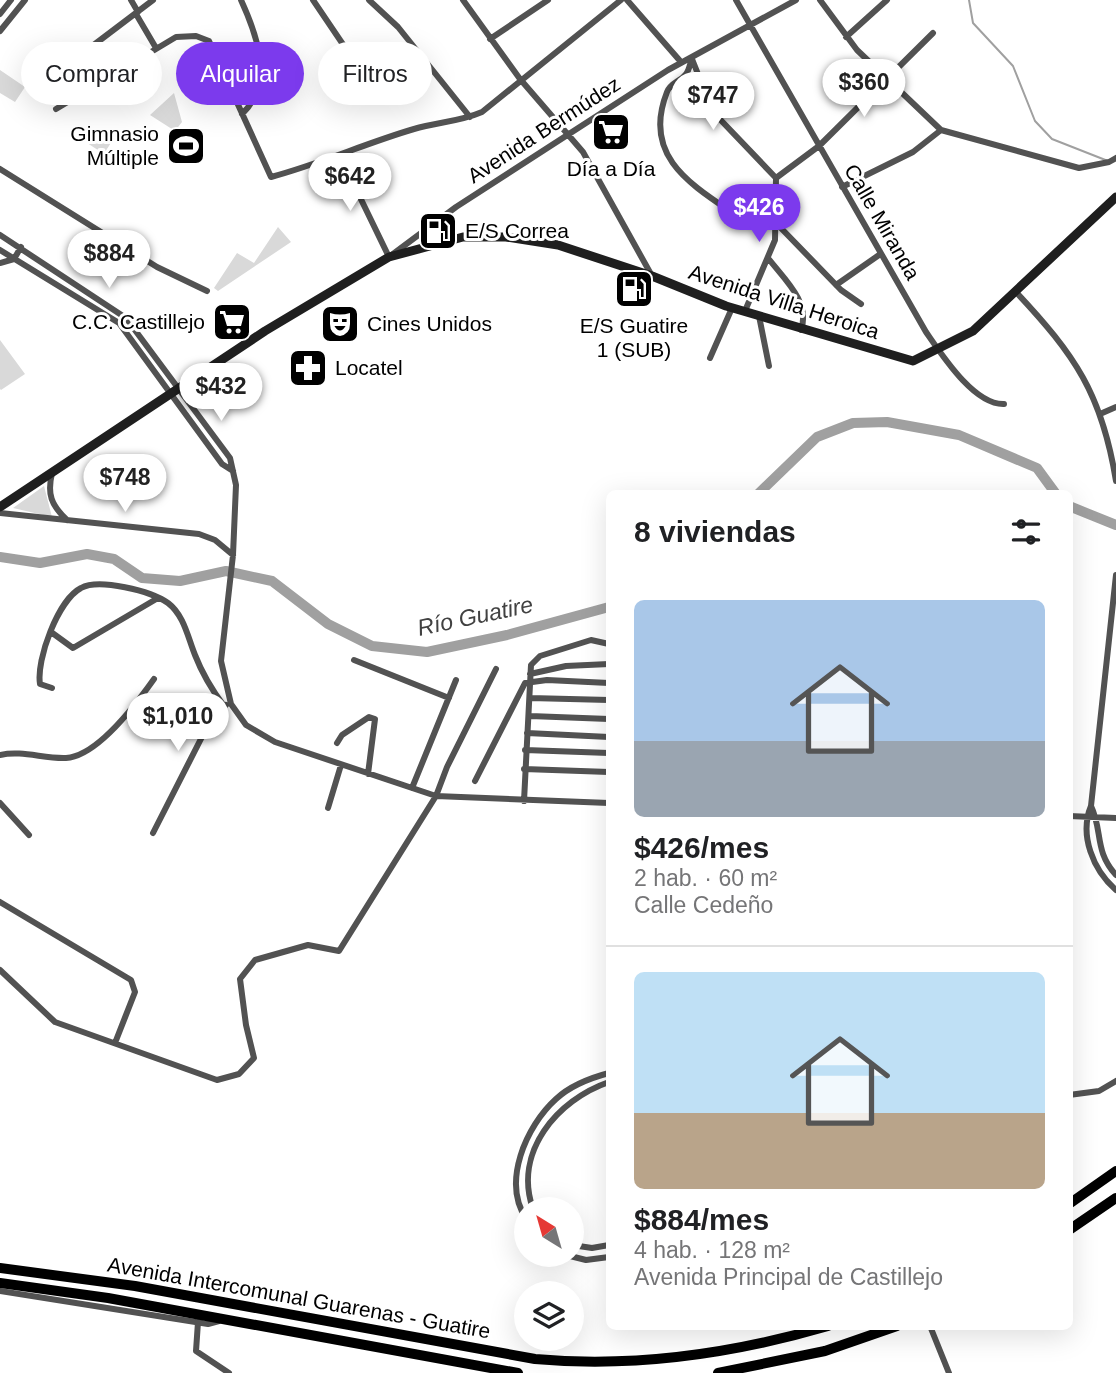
<!DOCTYPE html>
<html lang="es">
<head>
<meta charset="utf-8">
<style>
	body { margin:0; font-family:Helvetica,sans-serif; background:#f6f6f6; color:#202124; height:100vh; display:flex; flex-direction:column; font-size:26px; white-space:nowrap }
	* { box-sizing:border-box; margin:0 }
	p { font-size:23px; color:#757577 }
	.icon { flex:none; width:38px; height:38px; fill:none; stroke:currentColor; stroke-width:2; stroke-linecap:round; stroke-linejoin:round }
	.map { position:relative; flex:1; overflow:hidden }
	.drawer { position:absolute; left:606px; top:490px; width:467px; height:840px; display:flex; flex-direction:column; background:#fff; border-radius:10px; box-shadow:0 7px 28px #0002 }
	.drawer>* { flex:none }
	.banner { position:absolute; left:21px; top:42px; width:480px; height:63px; display:flex; gap:14px }
	.needle { width:46px; rotate:323deg }
	.buttons { position:absolute; left:514px; top:1197px; display:grid; gap:14px }
	.buttons a { display:grid; place-items:center; width:70px; height:70px; border-radius:50%; background:#fff; box-shadow:0 7px 28px #0002; font-size:35px }
	.price { position:absolute; translate:-50% -60px; padding:0 16px; border-radius:24px; background:#fff; color:#222; font-size:23px; line-height:46px; filter:drop-shadow(0 2px 4px #0008) }
	.price::after { content:''; position:absolute; left:50%; top:42px; width:21px; height:16px; margin-left:-10px; background:inherit; clip-path:polygon(0 0,100% 0,50% 100%) }
	.price.active { background:#7c3aed; color:#fff }
	ul { padding:0; list-style:none }
	li { display:grid; align-content:center; gap:14px; height:371px; padding:0 28px }
	li+li { border-top:2px solid #e0e0e0 }
	li span { display:grid; place-items:center; height:217px; border-radius:10px; color:#555 }
	li>.icon { margin-inline-start:auto }
	span .icon { width:126px; height:126px; fill:#fffc; stroke-width:1 }
	li b { font-size:30px }
	h2 { display:flex; justify-content:space-between; align-items:center; height:84px; padding:0 28px; font-size:30px }
	.pill { padding:0 24px; border-radius:32px; background:#fff; box-shadow:0 7px 28px #0002; font-size:24px; line-height:63px }
	.pill.active { background:#7c3aed; color:#fff }
	.map>svg:first-child { display:block }
</style>
</head>
<body>
<div class="map">
<svg width="1116" height="1373" viewBox="0 0 1116 1373">
	<rect width="100%" height="100%" fill="#fff"/>
	<path fill="#d9d9d9" d="M0,70L25,87L15,102L0,93Z
		M174,93L182,122L175,131L150,115Z
		M88,126L112,141L104,154L81,139Z
		M278,227L291,242L218,291L214,288L237,253L254,263Z
		M0,340L25,374L1,390L0,389Z
		M44,486L52,517L13,508Z"/>
	<g fill="none" stroke-linecap="round" stroke-linejoin="round">
		<path stroke="#a0a0a0" stroke-width="2" d="M969,0L973,23L1013,66L1035,121L1052,139L1108,161"/>
		<path stroke="#a0a0a0" stroke-width="10" d="M758,494L817,437L853,423L887,422L959,435L1037,468L1056,494
			M1069,506L1116,525
			M0,557L40,563L87,554L114,559L142,578L180,581L226,571L272,581L328,624L372,646L427,652L507,635L609,607"/>
		<path stroke="#525252" stroke-width="6" d="M131,0L138,12
			M241,0C257,35 275,83 242,114
			M313,0L363,74
			M369,0L398,27L470,117
			M463,0L520,79L583,152L652,276
			M627,0L681,62
			M736,0L926,332C942,355 974,405 1004,404
			M820,0L857,50L941,130L1079,168L1109,162L1116,158
			M0,14L11,0
			M136,14L156,48
			M0,31L25,0
			M846,37L887,0
			M490,39L548,0
			M91,47L153,0
			M692,59C690,63 689,71 686,74C680,82 671,82 667,92C639,163 702,190 750,225L776,204
			M692,59L713,112L776,178
			M56,109L176,37L196,36L209,41L271,177C320,164 366,143 414,129C437,122 459,122 482,112L621,0
			M340,156L389,257L456,207L668,70L796,0
			M0,169L157,267L207,291
			M776,178L819,146L933,33
			M842,187L913,152L941,130
			M777,224L841,290L861,304
			M0,235L126,318L230,458L236,485L233,555L221,661L231,704L246,725L275,742L436,796L609,803
			M0,250L119,323L222,464L233,471
			M768,258C784,279 811,302 801,330
			M0,263L14,259L21,247
			M836,285L879,255
			M1016,292C1075,355 1102,394 1116,481
			M745,311L775,240L776,178
			M759,316L769,366
			M710,358L732,308
			M1100,414L1116,407
			M52,473C47,494 51,505 67,520
			M0,513L199,534L215,540L233,555
			M51,632L73,648L158,598
			M354,660L449,698
			M530,674L566,666L609,664
			M52,688L40,684C36,660 58,600 81,588C99,578 151,591 168,603C184,615 188,638 195,655C202,673 212,690 224,706
			M530,698L609,700
			M530,716L609,719
			M527,733L609,737
			M337,743L342,735L369,717L375,719L368,774
			M525,750L609,753
			M0,755C22,750 44,759 66,758C98,756 137,703 154,679
			M524,769L609,772
			M475,781L525,683L547,680L609,683
			M412,788L456,680
			M524,801L531,665L540,656L591,640L609,644
			M0,803L29,835
			M1091,806L1116,575
			M328,808L341,765
			M1069,816L1116,818
			M153,833L208,725L226,705
			M1116,875C1094,851 1103,831 1091,806C1079,835 1093,870 1116,890
			M0,902L131,980L135,992L115,1043
			M0,970L55,1022L217,1080L239,1074L254,1058L246,1025L240,979L255,960L308,945L339,951L436,796L447,767L496,669
			M1069,1095L1099,1091L1116,1081
			M533,1209C513,1152 557,1100 609,1082
			M527,1220C501,1183 526,1126 556,1099C571,1085 590,1078 609,1073
			M572,1245L592,1248L609,1245
			M566,1255L586,1260L609,1257
			M0,1291L208,1324L219,1321
			M198,1322L196,1351L229,1373
			M930,1326L949,1373"/>
		<path stroke="#1f1f1f" stroke-width="9" d="M0,507L265,331L389,257L463,237H506L558,245L652,276L726,306L913,361L973,331L1116,197"/>
		<path stroke="#000" stroke-width="10" d="M1069,1204L1116,1171
			M1069,1230L1116,1198
			M0,1268L135,1286L535,1359C634,1368 732,1354 828,1326
			M0,1283L108,1298L518,1373
			M718,1373L825,1351L897,1326"/>
	</g>
	<defs>
		<symbol id="supermarket-square" viewBox="-11 -11 22 22"><rect x="-9" y="-9" width="18" height="18" rx="4" fill="#000" stroke="#fff"/><path d="M-6-5.5h2.5l.6 2H6L4.5 2H-2.5L-4.4-4H-6ZM-1.5 3.2a1.3 1.3 0 1 0 .1 0ZM3 3.2a1.3 1.3 0 1 0 .1 0Z" fill="#fff"/></symbol>
		<symbol id="stadium-square" viewBox="-11 -11 22 22"><rect x="-9" y="-9" width="18" height="18" rx="4" fill="#000" stroke="#fff"/><path d="M0-5a6.5 5 0 1 0 0 10a6.5 5 0 1 0 0-10ZM-3.5-1.8h7v3.6h-7Z" fill="#fff"/></symbol>
		<symbol id="fuel-square" viewBox="-11 -11 22 22"><rect x="-9" y="-9" width="18" height="18" rx="4" fill="#000" stroke="#fff"/><path d="M-5.5-6h7V0h2V4h1.3V-2.5L3-4.5l.8-.8L6-3V5H2.5V1h-1V6h-7ZM-4.2-4.7v3.2H.2V-4.7Z" fill="#fff"/></symbol>
		<symbol id="theatre-square" viewBox="-11 -11 22 22"><rect x="-9" y="-9" width="18" height="18" rx="4" fill="#000" stroke="#fff"/><path d="M-5-5.5Q0-4 5-5.5V0Q5 5 0 6Q-5 5-5 0ZM-3.3-2.5H-1v1.5H-3.3ZM1-2.5H3.3v1.5H1ZM-2.8 1Q0 5.5 2.8 1Z" fill="#fff"/></symbol>
		<symbol id="pharmacy-square" viewBox="-11 -11 22 22"><rect x="-9" y="-9" width="18" height="18" rx="4" fill="#000" stroke="#fff"/><path d="M-2-6h4v4h4v4h-4v4h-4v-4h-4v-4h4Z" fill="#fff"/></symbol>
	</defs>
	<g fill-rule="evenodd">
		<use href="#supermarket-square" x="589" y="110" width="44" height="44"/>
		<use href="#stadium-square" x="164" y="124" width="44" height="44"/>
		<use href="#fuel-square" x="416" y="209" width="44" height="44"/>
		<use href="#fuel-square" x="612" y="267" width="44" height="44"/>
		<use href="#supermarket-square" x="210" y="300" width="44" height="44"/>
		<use href="#theatre-square" x="318" y="302" width="44" height="44"/>
		<use href="#pharmacy-square" x="286" y="346" width="44" height="44"/>
	</g>
	<g text-anchor="middle" stroke-width="6" stroke-linejoin="round" paint-order="stroke">
		<g font-size="21" fill="#000" stroke="#fff">
			<text transform="translate(544 130) rotate(-33)" y="7">Avenida Bermúdez</text>
			<text transform="translate(882 222) rotate(60)" y="7">Calle Miranda</text>
			<text transform="translate(784 302) rotate(18)" y="7">Avenida Villa Heroica</text>
			<text transform="translate(299 1298) rotate(10)" y="7">Avenida Intercomunal Guarenas - Guatire</text>
		</g>
		<g font-size="21" fill="#000" stroke="#fff" text-anchor="start">
			<text x="159" y="141" text-anchor="end">Gimnasio<tspan x="159" dy="24">Múltiple</tspan></text>
			<text x="611" y="176" text-anchor="middle">Día a Día</text>
			<text x="465" y="238">E/S Correa</text>
			<text x="205" y="329" text-anchor="end">C.C. Castillejo</text>
			<text x="367" y="331">Cines Unidos</text>
			<text x="634" y="333" text-anchor="middle">E/S Guatire<tspan x="634" dy="24">1 (SUB)</tspan></text>
			<text x="335" y="375">Locatel</text>
		</g>
		<g font-size="23" font-style="italic" fill="#414141" stroke="#fff">
			<text transform="translate(475 616) rotate(-12)" y="8">Río Guatire</text>
		</g>
	</g>
</svg>
<div class="buttons">
<a><svg class="needle" viewBox="-14 -14 28 28"><path d="M0-13l5 13h-10z" fill="#e53935"/><path d="M0 13l5-13h-10z" fill="#757577"/></svg></a>
<a><svg class="icon" aria-label="layers" viewBox="0 0 24 24"><path d="M12 4l9 5-9 5-9-5zM3 14l9 5 9-5"/></svg></a>
</div>
<b class="price" style="left:864px;top:119px">$360</b>
<b class="price" style="left:713px;top:132px">$747</b>
<b class="price" style="left:350px;top:213px">$642</b>
<b class="price active" style="left:759px;top:244px">$426</b>
<b class="price" style="left:109px;top:290px">$884</b>
<b class="price" style="left:221px;top:423px">$432</b>
<b class="price" style="left:125px;top:514px">$748</b>
<b class="price" style="left:178px;top:753px">$1,010</b>
<div class="banner">
<a class="pill">Comprar</a>
<a class="pill active">Alquilar</a>
<a class="pill">Filtros</a>
</div>
<section class="drawer">
<h2>8 viviendas<svg class="icon" aria-label="filters" viewBox="0 0 24 24"><path d="M4 7h16M4 17h16"/><circle cx="9" cy="7" r="2"/><circle cx="15" cy="17" r="2"/></svg></h2>
<ul>
<li><span style="background:linear-gradient(#a9c7e8 65%,#9aa5b1 0)"><svg class="icon" aria-label="home" viewBox="0 0 24 24"><path d="M3 11l9-7 9 7M6 9v11h12V9"/></svg></span><div><b>$426/mes</b><p>2 hab. · 60 m²</p><p>Calle Cedeño</p></div></li>
<li><span style="background:linear-gradient(#bfe0f5 65%,#b9a48a 0)"><svg class="icon" aria-label="home" viewBox="0 0 24 24"><path d="M3 11l9-7 9 7M6 9v11h12V9"/></svg></span><div><b>$884/mes</b><p>4 hab. · 128 m²</p><p>Avenida Principal de Castillejo</p></div></li>
</ul>
</section>
</div>
</body>
</html>
